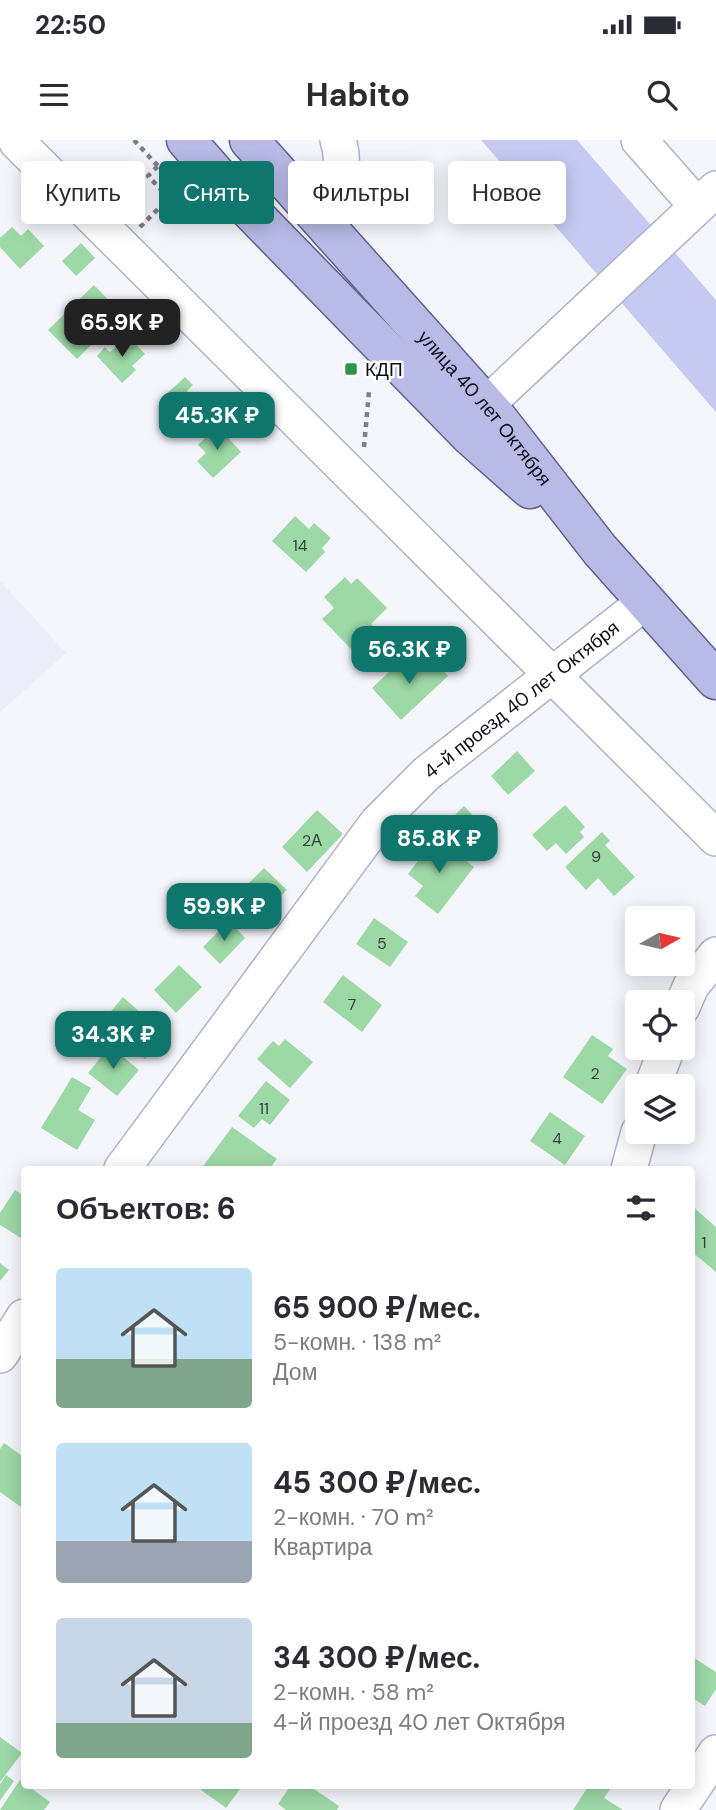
<!DOCTYPE html>
<html lang="ru">
<head>
<meta charset="utf-8">
<style>
	body { margin:0; font-family:"DM Sans",sans-serif; background:#f2f2f3; color:#2b2b33; height:100vh; display:flex; flex-direction:column; font-size:26px; white-space:nowrap }
	* { box-sizing:border-box; margin:0 }
	p { font-size:23px; color:#7c7c81 }
	.icon { flex:none; width:38px; height:38px; fill:none; stroke:currentColor; stroke-width:2; stroke-linecap:round; stroke-linejoin:round }
	.map { position:relative; flex:1; overflow:hidden }
	.drawer { position:absolute; left:21px; top:1026px; width:674px; height:623px; display:flex; flex-direction:column; background:#fff; border-radius:7px; box-shadow:0 4px 18px #0003 }
	.drawer>* { flex:none }
	.hud { position:absolute; left:21px; top:21px; width:676px; height:63px; display:flex; gap:14px }
	.needle { width:46px; rotate:82deg }
	.controls { position:absolute; left:625px; top:766px; display:grid; gap:14px }
	.controls a { display:grid; place-items:center; width:70px; height:70px; border-radius:7px; background:#fff; box-shadow:0 4px 18px #0003; font-size:35px }
	.price { position:absolute; translate:-50% -60px; padding:0 16px; border-radius:14px; background:#0f766e; color:#fff; font-size:23px; line-height:46px; filter:drop-shadow(0 2px 4px #0008) }
	.price::after { content:''; position:absolute; left:50%; top:42px; width:21px; height:16px; margin-left:-10px; background:inherit; clip-path:polygon(0 0,100% 0,50% 100%) }
	.price.active { background:#222; color:#fff }
	ul { padding:0; list-style:none }
	li { display:flex; align-items:center; gap:21px; height:175px; padding:0 35px }
	li span { display:grid; place-items:center; flex:none; width:196px; height:140px; border-radius:7px; color:#555 }
	li>.icon { margin-inline-start:auto }
	span .icon { width:84px; height:84px; fill:#fffc; stroke-width:1 }
	li b { font-size:30px }
	h2 { display:flex; justify-content:space-between; align-items:center; height:84px; padding:0 35px; font-size:30px }
	.chip { padding:0 24px; border-radius:7px; background:#fff; box-shadow:0 4px 18px #0003; font-size:24px; line-height:63px }
	.chip.active { background:#0f766e; color:#fff }
	.status { display:flex; justify-content:space-between; align-items:center; height:49px; padding:0 35px; background:#fff; direction:ltr }
	.status svg { height:19px; fill:currentColor }
	header { display:flex; justify-content:space-between; align-items:center; height:91px; padding:0 35px; background:#fff; font-size:32px; font-weight:700 }
	.map>svg:first-child { display:block }
</style>
</head>
<body>
<div class="status"><b>22:50</b><svg viewBox="0 0 49 12"><path d="M0 12V9h3v3zM5 12V6h3v6zM10 12V3h3v9zM15 12V0h3v12zM26 1h20v11H26zM47 4h2v5h-2z"/></svg></div>
<header><svg class="icon" aria-label="menu" viewBox="0 0 24 24"><path d="M4 6h16M4 12h16M4 18h16"/></svg>Habito<svg class="icon" aria-label="search" viewBox="0 0 24 24"><circle cx="10" cy="10" r="6"/><path d="M15 15l6 6"/></svg></header>
<div class="map">
<svg width="716" height="1670" viewBox="0 0 716 1670">
	<rect width="100%" height="100%" fill="#f5f6fb"/>
	<path fill="#ebedfa" d="M0,441L66,513L0,572Z"/>
	<path fill="#c5caf3" d="M481,0H577L716,160V272Z"/>
	<path fill="#9dd8a7" d="M12,87L21,96L28,89L44,106L20,129L0,107V98Z
		M81,103L95,118L76,136L62,121Z
		M94,145L122,174L77,219L48,190Z
		M128,196L145,214L132,226L136,230L122,243L97,216L105,207L110,212Z
		M185,237L193,245L187,251L199,265L184,278L164,256Z
		M217,286L241,312L213,338L197,321L206,313L198,305Z
		M295,376L309,389L314,383L331,398L322,408L325,412L306,432L272,401Z
		M345,437L351,444L357,438L387,468L371,484L375,488L352,510L322,479L334,468L324,457Z
		M405,517L418,532L432,518L448,536L401,580L372,548Z
		M517,611L535,631L508,655L491,636Z
		M565,665L585,687L580,692L584,697L566,714L556,703L547,711L532,695Z
		M464,666L484,687L474,697L454,676Z
		M317,670L343,694L307,732L282,707Z
		M602,692L610,701L605,705L635,737L614,756L598,738L586,750L565,727Z
		M436,697L474,727L438,774L415,756L423,746L408,734Z
		M264,728L287,750L260,776L238,754Z
		M374,778L408,802L390,827L356,804Z
		M229,781L245,798L220,824L203,807Z
		M637,796V817L627,807Z
		M179,825L202,847L176,873L154,850Z
		M343,835L382,865L362,892L323,862Z
		M123,857L165,895L145,919L103,881Z
		M592,895L613,909L608,916L627,929L602,964L563,937Z
		M285,899L313,922L290,948L257,919L273,901L279,906Z
		M110,906L139,930L117,956L88,933Z
		M72,937L91,948L78,970L95,980L77,1010L41,988Z
		M266,941L290,960L270,985L262,979L254,988L238,976Z
		M550,972L585,996L565,1025L530,1001Z
		M232,987L277,1019L269,1029H201Z
		M15,1050L24,1056V1100L0,1085V1073Z
		M691,1065L716,1087V1132L691,1111V1094L696,1089L691,1084Z
		M0,1123L9,1130L0,1141Z
		M4,1303L24,1317V1369L0,1352V1309Z
		M691,1516L716,1532V1549L705,1566L691,1557Z
		M0,1597L22,1613L0,1642Z
		M6,1635L14,1641L0,1661V1644Z
		M20,1640L50,1662L44,1670H0Z
		M204,1645H243L226,1668L201,1650Z
		M291,1645H308L339,1666L337,1670H286L278,1664Z
		M589,1645H613L604,1658L623,1670H573Z"/>
	<g fill="none" stroke-linecap="round" stroke-linejoin="round">
		<defs>
			<g id="minor">
				<path d="M639,0L697,66"/>
				<path d="M17,2L716,698"/>
				<path d="M313,71C335,49 348,31 338,0"/>
				<path d="M486,265L716,49"/>
				<path d="M682,867L691,846L716,815"/>
				<path d="M652,947L667,908"/>
				<path id="s1" d="M122,1029L378,682L426,634L645,462"/>
				<path d="M629,1029L639,992"/>
				<path d="M0,1215L24,1177"/>
				<path d="M678,1670L716,1613"/>
			</g>
			<g id="major">
				<path d="M186,0L229,49L470,296L530,349"/>
				<path id="s2" d="M249,0L495,275L600,410L716,540"/>
			</g>
		</defs>
		<use href="#minor" stroke="#aeb2ca" stroke-width="38"/>
		<use href="#major" stroke="#5c6192" stroke-width="41"/>
		<path stroke="#7e7f86" stroke-width="4.5" stroke-dasharray="5 5" stroke-linecap="butt" d="M134,0L202,74
			M140,87L169,58L148,36L158,26
			M364,307L369,251"/>
		<use href="#minor" stroke="#fff" stroke-width="35"/>
		<use href="#major" stroke="#b7bbe6" stroke-width="38"/>
	</g>
	<rect fill="#2d944a" stroke="#fff" stroke-width="2.5" x="344" y="222" width="14" height="14" rx="3.5"/>
	<g text-anchor="middle" stroke-width="5" stroke-linejoin="round" paint-order="stroke">
		<g font-size="16" fill="#31403b">
			<text x="300" y="411">14</text>
			<text x="312" y="706">2А</text>
			<text x="596" y="722">9</text>
			<text x="382" y="809">5</text>
			<text x="352" y="870">7</text>
			<text x="595" y="939">2</text>
			<text x="264" y="974">11</text>
			<text x="557" y="1004">4</text>
			<text x="704" y="1108">1</text>
		</g>
		<g font-size="19" fill="#0d0e17" stroke="#fff" text-anchor="start">
			<text x="365" y="236">КДП</text>
		</g>
		<g font-size="19" fill="#0d0e17" stroke="#fff">
			<text dy="7" stroke="none"><textPath href="#s2" startOffset="357">улица 40 лет Октября</textPath></text>
			<text dy="7" stroke="none"><textPath href="#s1" startOffset="620">4-й проезд 40 лет Октября</textPath></text>
		</g>
	</g>
</svg>
<div class="controls">
<a><svg class="needle" viewBox="-14 -14 28 28"><path d="M0-13l5 13h-10z" fill="#e53935"/><path d="M0 13l5-13h-10z" fill="#7c7c81"/></svg></a>
<a><svg class="icon" aria-label="locate" viewBox="0 0 24 24"><circle cx="12" cy="12" r="6"/><path d="M12 2v4M12 18v4M2 12h4M18 12h4"/></svg></a>
<a><svg class="icon" aria-label="layers" viewBox="0 0 24 24"><path d="M12 4l9 5-9 5-9-5zM3 14l9 5 9-5"/></svg></a>
</div>
<b class="price active" style="left:122px;top:219px">65.9K ₽</b>
<b class="price" style="left:217px;top:312px">45.3K ₽</b>
<b class="price" style="left:409px;top:546px">56.3K ₽</b>
<b class="price" style="left:439px;top:735px">85.8K ₽</b>
<b class="price" style="left:224px;top:803px">59.9K ₽</b>
<b class="price" style="left:113px;top:931px">34.3K ₽</b>
<div class="hud">
<a class="chip">Купить</a>
<a class="chip active">Снять</a>
<a class="chip">Фильтры</a>
<a class="chip">Новое</a>
</div>
<section class="drawer">
<h2>Объектов: 6<svg class="icon" aria-label="filters" viewBox="0 0 24 24"><path d="M4 7h16M4 17h16"/><circle cx="9" cy="7" r="2"/><circle cx="15" cy="17" r="2"/></svg></h2>
<ul>
<li><span style="background:linear-gradient(#bfe0f5 65%,#7fa58c 0)"><svg class="icon" aria-label="home" viewBox="0 0 24 24"><path d="M3 11l9-7 9 7M6 9v11h12V9"/></svg></span><div><b>65 900 ₽/мес.</b><p>5-комн. · 138 m²</p><p>Дом</p></div></li>
<li><span style="background:linear-gradient(#bfe0f5 70%,#9aa5b1 0)"><svg class="icon" aria-label="home" viewBox="0 0 24 24"><path d="M3 11l9-7 9 7M6 9v11h12V9"/></svg></span><div><b>45 300 ₽/мес.</b><p>2-комн. · 70 m²</p><p>Квартира</p></div></li>
<li><span style="background:linear-gradient(#c9d6e8 75%,#7fa58c 0)"><svg class="icon" aria-label="home" viewBox="0 0 24 24"><path d="M3 11l9-7 9 7M6 9v11h12V9"/></svg></span><div><b>34 300 ₽/мес.</b><p>2-комн. · 58 m²</p><p>4-й проезд 40 лет Октября</p></div></li>
</ul>
</section>
</div>
</body>
</html>
